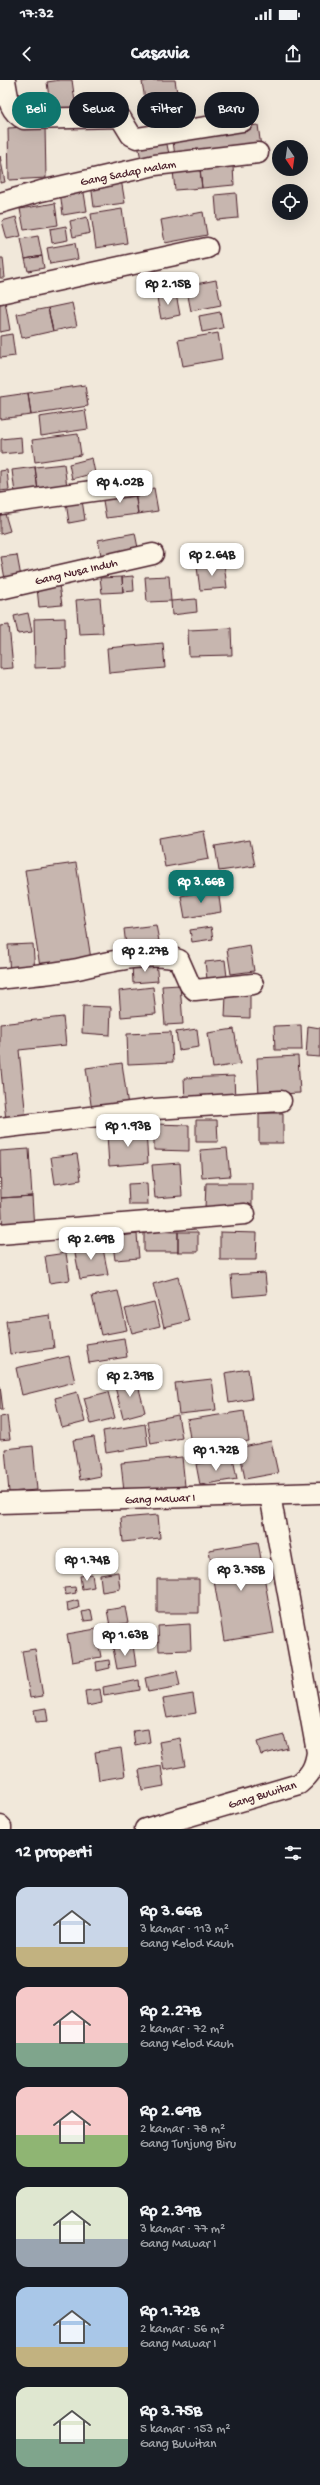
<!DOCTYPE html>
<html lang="id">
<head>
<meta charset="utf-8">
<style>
	body { margin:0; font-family:"Gochi Hand",sans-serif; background:#242831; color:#f1f3f6; height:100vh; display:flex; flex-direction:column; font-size:15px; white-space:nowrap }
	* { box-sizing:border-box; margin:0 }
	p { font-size:13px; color:#9ea1a6 }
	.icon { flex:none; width:22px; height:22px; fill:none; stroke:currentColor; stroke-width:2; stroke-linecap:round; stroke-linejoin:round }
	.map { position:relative; height:1749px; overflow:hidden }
	.drawer { display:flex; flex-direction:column; background:#171b24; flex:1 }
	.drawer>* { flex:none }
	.top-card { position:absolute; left:12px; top:12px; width:296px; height:36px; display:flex; gap:8px }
	.needle { width:26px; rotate:167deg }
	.tools { position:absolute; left:272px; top:60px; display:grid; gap:8px }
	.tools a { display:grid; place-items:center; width:36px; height:36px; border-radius:50%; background:#171b24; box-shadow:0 4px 16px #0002; font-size:20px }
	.price { position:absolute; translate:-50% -34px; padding:0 9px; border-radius:8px; background:#fff; color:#222; font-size:13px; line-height:26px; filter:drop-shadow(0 1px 2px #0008) }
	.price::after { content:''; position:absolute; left:50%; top:24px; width:12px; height:9px; margin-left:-6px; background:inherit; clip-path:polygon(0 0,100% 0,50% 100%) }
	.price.current { background:#0f766e; color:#fff }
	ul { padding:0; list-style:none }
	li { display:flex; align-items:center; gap:12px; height:100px; padding:0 16px }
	li span { display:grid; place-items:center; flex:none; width:112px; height:80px; border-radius:12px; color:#555 }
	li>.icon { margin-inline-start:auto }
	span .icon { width:48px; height:48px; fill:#fffc; stroke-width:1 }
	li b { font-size:17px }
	h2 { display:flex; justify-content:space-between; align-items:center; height:48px; padding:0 16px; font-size:17px }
	.chip { padding:0 14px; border-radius:18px; background:#171b24; box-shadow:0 4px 16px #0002; font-size:14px; line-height:36px }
	.chip.current { background:#0f766e; color:#fff }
	.status { display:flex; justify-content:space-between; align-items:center; height:28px; padding:0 20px; background:#171b24; direction:ltr }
	.status svg { height:11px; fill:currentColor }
	header { display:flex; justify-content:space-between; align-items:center; height:52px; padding:0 16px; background:#171b24; font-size:18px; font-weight:800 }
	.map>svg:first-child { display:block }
</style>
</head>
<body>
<div class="status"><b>17:32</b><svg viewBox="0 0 49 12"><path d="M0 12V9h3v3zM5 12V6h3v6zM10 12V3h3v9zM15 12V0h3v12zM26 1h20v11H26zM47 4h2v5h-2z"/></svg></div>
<header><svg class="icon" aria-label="back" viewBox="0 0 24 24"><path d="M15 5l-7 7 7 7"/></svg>Casavia<svg class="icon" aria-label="share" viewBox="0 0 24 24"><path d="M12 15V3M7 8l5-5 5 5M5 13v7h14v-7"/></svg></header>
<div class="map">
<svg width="320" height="1749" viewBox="0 0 320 1749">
	<rect width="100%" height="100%" fill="#f1e8da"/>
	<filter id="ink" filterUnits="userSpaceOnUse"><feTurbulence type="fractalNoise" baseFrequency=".025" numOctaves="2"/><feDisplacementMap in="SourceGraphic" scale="8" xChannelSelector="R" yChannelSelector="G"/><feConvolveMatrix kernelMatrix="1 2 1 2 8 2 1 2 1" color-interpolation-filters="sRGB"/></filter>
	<g filter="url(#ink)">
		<path fill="#c7b6af" stroke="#4a1f2b" d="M60,0H72L76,29L51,33L47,2Z
			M151,0H175L178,19L146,25L142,2Z
			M258,45L261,67L175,76L172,54Z
			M45,46L46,98L9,100L8,48Z
			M165,55L170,79L142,84L137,60Z
			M0,76L5,102L0,103Z
			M233,86L234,105L202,108L200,89Z
			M200,89L202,108L175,110L173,91Z
			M121,99L125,123L94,127L91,104Z
			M83,107L87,131L63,135L60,111Z
			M236,113L238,138L217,140L215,115Z
			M55,123L58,145L24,150L20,129Z
			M122,129L127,163L96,168L91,134Z
			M203,132L207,155L165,163L161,140Z
			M16,137L21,156L7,159L2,141Z
			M87,137L90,153L73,157L70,141Z
			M66,146L68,160L52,163L50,149Z
			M38,156L42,176L25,179L21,159Z
			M75,163L78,179L50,184L47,168Z
			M42,176L44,188L28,191L25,179Z
			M0,178H3L5,198H0Z
			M216,200L221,225L191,231L186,206Z
			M176,214L180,235L161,239L157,218Z
			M0,221H5L10,250L0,252Z
			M72,223L77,246L53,251L48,228Z
			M48,228L53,251L22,258L17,234Z
			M220,232L223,248L202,252L199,236Z
			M218,253L222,279L183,286L178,260Z
			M12,254L15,276L0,278V256Z
			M85,305L88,326L31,335L28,313Z
			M28,313L31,335L0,339V317Z
			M85,330L88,349L41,356L39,337Z
			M78,354L81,375L35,382L32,360Z
			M21,357L22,372L1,374V359Z
			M92,378L95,393L72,399L69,384Z
			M64,384L67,407L38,411L35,387Z
			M35,387L38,411L15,413L12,390Z
			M7,390L9,410L0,411V391Z
			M154,408L158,431L138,434L135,411Z
			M135,411L138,434L106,438L102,415Z
			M82,420L85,440L69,443L66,422Z
			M5,434L10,451L0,454V435Z
			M135,453L139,473L102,480L98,460Z
			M17,475L21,497L5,499L1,477Z
			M224,483L227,508L200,510L197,487Z
			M133,496L134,511L123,512L122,497Z
			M169,496L171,521L147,522L145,497Z
			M122,497L123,512L102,513L100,498Z
			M59,505L62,525L39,527L37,508Z
			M100,518L103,553L79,554L76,520Z
			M196,519L197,532L172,535L171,521Z
			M28,533L32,552L18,554L14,536Z
			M65,538L66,587L35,588L34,539Z
			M9,545L13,588L0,589V546Z
			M231,548L232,575L189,576L188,550Z
			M163,563L165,588L109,593L107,568Z
			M204,751L209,779L165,787L160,759Z
			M250,760L255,786L219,791L215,766Z
			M76,783L91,879L40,887L25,790Z
			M218,809L221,832L185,838L181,816Z
			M156,845L159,861L126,866L124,849Z
			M211,847L213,859L192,862L190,850Z
			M33,864L35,893L10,894L8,865Z
			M250,865L254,891L231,894L227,869Z
			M225,880L227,897L207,899L205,882Z
			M156,882L158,901L133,903L132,884Z
			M180,905L183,944L165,945L162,906Z
			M153,907L156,934L121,937L119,911Z
			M226,915H250V938L225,937Z
			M83,926L111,927L110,955L82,953Z
			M63,937L66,965L19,970L26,1038L6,1041L0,979V944Z
			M301,945L302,970H275L274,946Z
			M308,946L320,948V977L306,976Z
			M197,949L199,967L179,970L176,952Z
			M234,949L240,984L213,988L208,953Z
			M171,952L173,982L128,984L127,954Z
			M298,976L300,1013L259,1015L257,978Z
			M122,983L128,1026L92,1032L86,988Z
			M234,996L235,1020L185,1022L184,998Z
			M259,1033H283V1063H259Z
			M196,1040H217L218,1062H196Z
			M154,1044L189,1045V1071L154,1070Z
			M146,1051L148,1083L109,1086L107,1054Z
			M227,1068L230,1096L202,1098L200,1070Z
			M29,1069L32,1116L1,1118L0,1071Z
			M77,1074L81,1100L55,1104L51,1077Z
			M180,1083L182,1116L155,1118L152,1085Z
			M147,1103L148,1125H129L128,1104Z
			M206,1103H252V1128H205Z
			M32,1116L34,1150L3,1152L1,1118Z
			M144,1151L178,1152V1172H144Z
			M178,1152H198V1172H178Z
			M220,1152L257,1153L256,1180H220Z
			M137,1154L139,1178L115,1180L112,1157Z
			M102,1163L108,1195L80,1199L74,1168Z
			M66,1173L70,1200L49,1203L45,1176Z
			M265,1193L267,1214L233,1217L231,1195Z
			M178,1197L189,1241L164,1247L153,1204Z
			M118,1211L127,1250L101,1255L92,1216Z
			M154,1222L160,1246L132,1253L125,1229Z
			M50,1235L54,1268L10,1274L6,1241Z
			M124,1258L127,1277L89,1283L86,1264Z
			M69,1276L75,1302L22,1315L16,1288Z
			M248,1289L252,1319L229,1323L225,1293Z
			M136,1297L145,1332L123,1338L114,1303Z
			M212,1299L216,1330L179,1334L175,1303Z
			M0,1306L3,1330H0Z
			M77,1312L85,1342L62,1348L55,1318Z
			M108,1312L115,1338L91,1344L84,1318Z
			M244,1331L249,1361L192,1370L187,1340Z
			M178,1335L182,1358L151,1364L147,1341Z
			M7,1336L10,1359L0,1360V1337Z
			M145,1344L148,1366L106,1373L103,1351Z
			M94,1357L101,1396L80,1400L73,1360Z
			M271,1361L278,1393L245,1399L239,1368Z
			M33,1366L37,1410L9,1412L5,1369Z
			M182,1377L185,1406L124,1412L121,1383Z
			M233,1378L237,1399L200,1405L196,1384Z
			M158,1435L160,1458L123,1462L121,1438Z
			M258,1462L274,1553L224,1561L209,1470Z
			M118,1492L120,1509L102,1512L100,1495Z
			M92,1494L94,1507L82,1509L80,1496Z
			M157,1499H199V1533H157Z
			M75,1507L76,1513L65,1515L64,1508Z
			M78,1520L79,1528L68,1531L67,1523Z
			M125,1527L128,1543L110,1546L107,1530Z
			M91,1530L93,1540L84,1541L82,1532Z
			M190,1544L191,1570L159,1571L158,1546Z
			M96,1549L101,1577L72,1582L67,1554Z
			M133,1565L136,1586L117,1589L113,1568Z
			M35,1569L43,1616L30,1618L22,1571Z
			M109,1580L110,1588L97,1591L96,1582Z
			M177,1591L180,1606L148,1612L145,1598Z
			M139,1600L140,1610L104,1616L103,1607Z
			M100,1609L102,1623L87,1626L85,1611Z
			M193,1614L196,1633L167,1638L163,1619Z
			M46,1628L48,1641L36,1642L34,1630Z
			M148,1649L150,1662L135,1665L133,1651Z
			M284,1655L288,1668L261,1675L257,1662Z
			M180,1658L185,1686L164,1690L159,1662Z
			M121,1668L125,1696L99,1700L95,1672Z
			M161,1686L164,1706L142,1710L139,1690Z"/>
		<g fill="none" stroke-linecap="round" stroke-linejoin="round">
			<defs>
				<path id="minor" d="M5,0C8,16 8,31 24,39L120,37L131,55L137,58L243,41
					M0,123L41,111L155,85L258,73
					M0,213L207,168
					M0,424L135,405
					M0,509L153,474
					M0,899C27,895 56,894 82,888C108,882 154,871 179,880L190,905L195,910L253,904
					M0,1048L155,1029L281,1021
					M0,1154L245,1134
					M0,1423L320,1413
					M145,1749L299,1704C311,1694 315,1687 317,1672L270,1415"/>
				<path id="secondary" d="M0,1747V1749"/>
			</defs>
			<use href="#minor" stroke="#4a1f2b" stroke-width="23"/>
			<use href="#secondary" stroke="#4a1f2b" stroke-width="25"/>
			<use href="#minor" stroke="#fcf5e5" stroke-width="20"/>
			<use href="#secondary" stroke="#fcf5e5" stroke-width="22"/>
		</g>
	</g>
	<g text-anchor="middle" stroke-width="3.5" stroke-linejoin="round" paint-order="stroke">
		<g font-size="12" fill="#4a1f2b" stroke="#fcf5e5">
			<text transform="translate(128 92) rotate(-11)" y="4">Gang Sadap Malam</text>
			<text transform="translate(76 491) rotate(-13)" y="4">Gang Nusa Induh</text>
			<text transform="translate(160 1418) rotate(-2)" y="4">Gang Mawar I</text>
			<text transform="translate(262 1714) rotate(-17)" y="4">Gang Buwitan</text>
		</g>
	</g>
</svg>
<div class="tools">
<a><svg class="needle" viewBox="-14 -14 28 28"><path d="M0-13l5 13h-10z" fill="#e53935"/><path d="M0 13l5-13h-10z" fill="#9ea1a6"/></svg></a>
<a><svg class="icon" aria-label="locate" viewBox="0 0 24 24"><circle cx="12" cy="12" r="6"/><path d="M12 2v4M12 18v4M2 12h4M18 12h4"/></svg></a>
</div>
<b class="price" style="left:168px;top:226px">Rp 2.15B</b>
<b class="price" style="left:120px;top:424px">Rp 4.02B</b>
<b class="price" style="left:212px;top:497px">Rp 2.64B</b>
<b class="price current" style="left:201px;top:824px">Rp 3.66B</b>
<b class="price" style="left:145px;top:893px">Rp 2.27B</b>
<b class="price" style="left:128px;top:1068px">Rp 1.93B</b>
<b class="price" style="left:91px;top:1181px">Rp 2.69B</b>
<b class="price" style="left:130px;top:1318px">Rp 2.39B</b>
<b class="price" style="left:216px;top:1392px">Rp 1.72B</b>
<b class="price" style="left:87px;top:1502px">Rp 1.74B</b>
<b class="price" style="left:241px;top:1512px">Rp 3.75B</b>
<b class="price" style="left:125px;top:1577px">Rp 1.63B</b>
<div class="top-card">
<a class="chip current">Beli</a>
<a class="chip">Sewa</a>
<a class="chip">Filter</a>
<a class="chip">Baru</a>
</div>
</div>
<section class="drawer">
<h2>12 properti<svg class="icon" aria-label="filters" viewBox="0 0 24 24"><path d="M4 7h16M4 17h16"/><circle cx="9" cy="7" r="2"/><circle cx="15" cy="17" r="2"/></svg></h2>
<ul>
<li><span style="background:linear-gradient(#c9d6e8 75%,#c2b280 0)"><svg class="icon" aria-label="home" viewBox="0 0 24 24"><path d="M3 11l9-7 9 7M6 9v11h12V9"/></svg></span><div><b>Rp 3.66B</b><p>3 kamar · 113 m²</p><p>Gang Kelod Kauh</p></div></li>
<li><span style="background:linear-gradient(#f6c9c9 70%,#7fa58c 0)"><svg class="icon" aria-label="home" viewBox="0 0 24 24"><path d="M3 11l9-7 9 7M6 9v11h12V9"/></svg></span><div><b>Rp 2.27B</b><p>2 kamar · 72 m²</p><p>Gang Kelod Kauh</p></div></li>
<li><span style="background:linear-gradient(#f6c9c9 60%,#8fb573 0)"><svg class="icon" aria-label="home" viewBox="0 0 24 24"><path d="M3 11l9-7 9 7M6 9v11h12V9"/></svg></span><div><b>Rp 2.69B</b><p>2 kamar · 78 m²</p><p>Gang Tunjung Biru</p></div></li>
<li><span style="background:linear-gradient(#dfe7d0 65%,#9aa5b1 0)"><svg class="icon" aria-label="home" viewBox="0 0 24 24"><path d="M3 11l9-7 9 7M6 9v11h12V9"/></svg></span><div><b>Rp 2.39B</b><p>3 kamar · 77 m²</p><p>Gang Mawar I</p></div></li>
<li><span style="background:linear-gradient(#a9c7e8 75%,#c2b280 0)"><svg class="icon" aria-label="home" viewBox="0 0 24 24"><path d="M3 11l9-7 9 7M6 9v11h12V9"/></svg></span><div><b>Rp 1.72B</b><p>2 kamar · 56 m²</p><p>Gang Mawar I</p></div></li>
<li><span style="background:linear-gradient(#dfe7d0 65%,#7fa58c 0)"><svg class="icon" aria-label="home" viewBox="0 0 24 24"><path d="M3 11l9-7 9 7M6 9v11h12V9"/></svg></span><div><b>Rp 3.75B</b><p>5 kamar · 153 m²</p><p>Gang Buwitan</p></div></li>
</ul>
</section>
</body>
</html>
